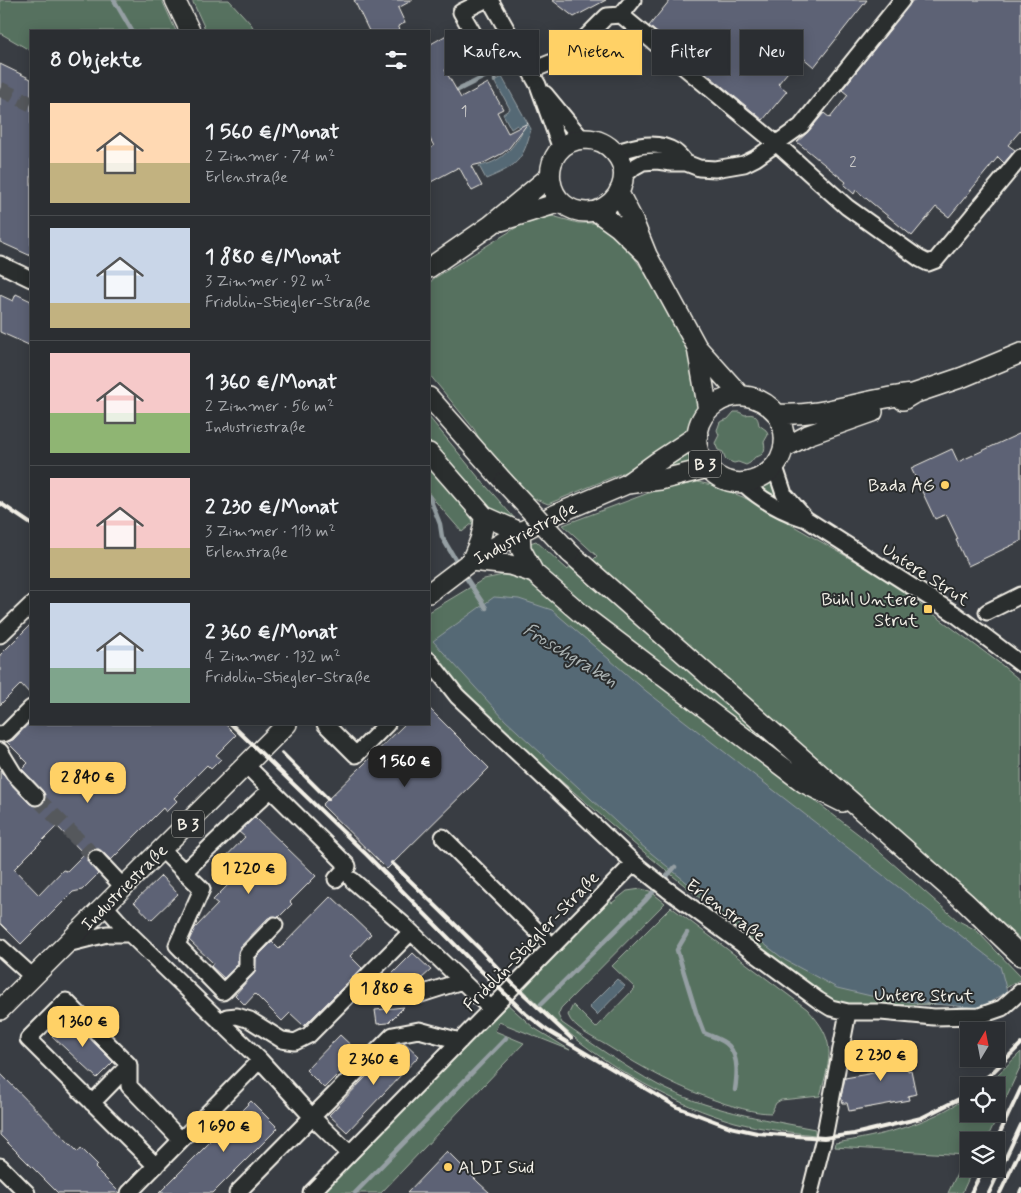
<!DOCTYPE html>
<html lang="de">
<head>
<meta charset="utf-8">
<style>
	body { margin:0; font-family:Mynerve,sans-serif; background:#33363a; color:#f1f3f6; height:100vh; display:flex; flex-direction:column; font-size:19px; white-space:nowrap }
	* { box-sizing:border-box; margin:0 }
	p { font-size:16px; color:#a6a8ac }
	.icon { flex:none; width:28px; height:28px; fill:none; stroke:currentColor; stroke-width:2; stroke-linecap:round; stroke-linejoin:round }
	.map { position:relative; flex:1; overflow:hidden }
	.side { position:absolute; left:30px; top:30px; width:400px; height:695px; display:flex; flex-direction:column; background:#2b2e32; border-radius:0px; box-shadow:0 2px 12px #0003,0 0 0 1px #474a4d }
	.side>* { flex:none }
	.banner { position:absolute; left:445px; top:30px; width:475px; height:45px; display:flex; gap:10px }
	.needle { width:32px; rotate:10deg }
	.tools { position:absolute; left:960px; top:1022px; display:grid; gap:10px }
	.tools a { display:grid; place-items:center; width:45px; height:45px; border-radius:0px; background:#2b2e32; box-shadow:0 2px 12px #0003,0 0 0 1px #474a4d; font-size:25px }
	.price { position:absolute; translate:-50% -42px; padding:0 11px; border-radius:10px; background:#ffd166; color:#111; font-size:16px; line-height:32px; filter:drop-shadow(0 1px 2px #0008) }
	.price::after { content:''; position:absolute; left:50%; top:30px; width:15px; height:11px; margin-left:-8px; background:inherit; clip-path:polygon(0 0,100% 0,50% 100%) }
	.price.selected { background:#222; color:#fff }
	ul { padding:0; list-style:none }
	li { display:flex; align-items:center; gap:15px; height:125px; padding:0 20px }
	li+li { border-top:1px solid #474a4d }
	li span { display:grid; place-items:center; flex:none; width:140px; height:100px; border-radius:0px; color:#555 }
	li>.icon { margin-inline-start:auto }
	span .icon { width:60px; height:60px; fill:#fffc; stroke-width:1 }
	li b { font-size:21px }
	h2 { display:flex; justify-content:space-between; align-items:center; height:60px; padding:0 20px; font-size:21px }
	.pill { padding:0 18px; border-radius:0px; background:#2b2e32; box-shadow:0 2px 12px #0003,0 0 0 1px #474a4d; font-size:18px; line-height:45px }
	.pill.selected { background:#ffd166; color:#111 }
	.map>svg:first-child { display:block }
</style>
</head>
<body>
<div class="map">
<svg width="1021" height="1193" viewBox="0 0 1021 1193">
	<rect width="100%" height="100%" fill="#393d43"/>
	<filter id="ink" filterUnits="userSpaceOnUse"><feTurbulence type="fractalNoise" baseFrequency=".02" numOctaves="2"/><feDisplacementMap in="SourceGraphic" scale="10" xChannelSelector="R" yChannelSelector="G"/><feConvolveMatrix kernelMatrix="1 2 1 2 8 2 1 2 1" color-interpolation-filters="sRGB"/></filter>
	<g filter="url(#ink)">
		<path fill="#56715f" stroke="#a5b1a4" d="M0,0H162L176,31H31V51L0,33Z
			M192,0H229L251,24L255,31H206Z
			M552,216L578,223H594L624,243L659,293L684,342L690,361L698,406L686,433L639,466L548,504L531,497L490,458L474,429L429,374V284L433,279L530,219Z
			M734,412H739L745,415C754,413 758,416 759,425L766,430L768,435L764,442C766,450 764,456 755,457L750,463L746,465L738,462L734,463L726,460L723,452L718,450L715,443L719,435L717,430L720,422L728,419Z
			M429,417L479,478L516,520L507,525L476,503L429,442Z
			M688,448L694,462L659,472Z
			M429,462L474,522L462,532L429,494Z
			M698,482L712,485L743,497L886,579L998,662L1021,681V940L864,799L593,560L597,556L563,525L654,491Z
			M771,482L778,499L777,501L760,488Z
			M536,541L568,570L570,567L811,779L538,572L529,550L530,543Z
			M503,575L521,578L547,595L866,840L957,920L976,930L1021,977V979L979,1004L847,1005L830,1001L786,969L639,848L502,730L429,653V612L484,579Z
			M641,889L650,891L665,903L561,1008L558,1015L562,1023C593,1044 625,1067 658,1085C706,1110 762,1119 815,1129V1135C788,1132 761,1129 735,1122C677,1106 607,1067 562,1027C547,1014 534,1000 520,987L609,899L612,903L627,891Z
			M671,907L807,1009C837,1041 831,1056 820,1096L781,1100L776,1103L771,1113C756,1113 740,1108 726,1104C680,1089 646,1070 606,1045C594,1038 573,1029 568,1015L573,1005L596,1028L635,988L612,966Z
			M505,1002L534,1028L570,1050L499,1022L495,1031L524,1043L381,1193H319Z
			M1021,1052V1065L986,1141H969V1169H973L962,1193H948L966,1155L834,1147L835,1143C882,1136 929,1124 969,1096V1114H996V1086H983L995,1077Z"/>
		<path fill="#556975" stroke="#959fa3" d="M502,77L531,129C523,162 516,166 486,179L479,166C499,163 512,150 522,132L517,125L511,129L503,114L510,109L495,81Z
			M494,597L519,599L552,610L646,691L1000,966L1007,992L980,1008L888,1000L837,988L785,960L724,913L640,844L505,720L433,641Z
			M617,979L625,986L597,1015L589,1007Z"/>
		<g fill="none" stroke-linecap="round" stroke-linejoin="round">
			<path stroke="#959fa3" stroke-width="4.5" d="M114,0L132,31
				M458,90L496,71L495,81
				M429,496L440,524L442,537L458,564
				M463,573L486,608
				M687,933L677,950L696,1012L704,1033C711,1036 724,1040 729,1046C739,1058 737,1076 735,1090
				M541,1004L645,901L675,867
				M355,1193L506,1038"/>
		</g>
		<path fill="#5d6274" stroke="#f4f1e8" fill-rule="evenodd" d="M354,0H413L398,8L405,23L398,26L401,31H369Z
			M552,0H606L574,17Z
			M670,0H867L814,67L801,56L778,84L787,91L763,120L649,26Z
			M913,0H1021V130L1008,145L1015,150L1004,163L998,157L949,217L936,207L912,236L856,190L854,194L844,185L846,182L797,142L808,132L824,113L830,118L848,95L842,90Z
			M459,28L473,55L445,70L461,98L488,83L503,109L497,112L508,133L528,123L509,148L503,153L484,163L471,166L482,186L472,191L459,167L429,183V149L434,146L429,137V45Z
			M0,64L31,79V256L0,242Z
			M16,294L31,301V346L0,332V295L13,301Z
			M1021,433V541L968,566L956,540L958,539L946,514L935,519L911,468L952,449L958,462Z
			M31,624V695L21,684L0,705V655Z
			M429,708L489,768L387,869L322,805L405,724H429Z
			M31,721V724H225L236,735L216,755L221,759L211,769L207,765L174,798L177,801L166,812L163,808L111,860L99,849H93L89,852L87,861L98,874L82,890L73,892L21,944L0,923V770L7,780L30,804L38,806L43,803L45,795L43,791L22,769L28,763L7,742L13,740ZM57,826L84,854L67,871L63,870L39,895L14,869Z
			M255,817L316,876L290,902L292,904L279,917L273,916L268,918L240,947L238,954V964L224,978L211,966L213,963L189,940L195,928L218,904L213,900L228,885L213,870L245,837L239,832Z
			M161,876L178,894L151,920L134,902Z
			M331,896L371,934L350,956L362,968L304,1026L290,1013L282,1021L255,994L245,1005L235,995L255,972L256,958L272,942L279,949Z
			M413,953L431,970L411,988L403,999L385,981Z
			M404,1007L388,1023L377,1024L375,1010Z
			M70,1018L113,1062L97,1078L52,1036Z
			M340,1035L359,1053L324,1088L306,1070Z
			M404,1042L419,1056L347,1132L329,1115L398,1044Z
			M904,1042L908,1071L911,1070L916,1094L908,1096L909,1100L849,1111L847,1103H843L841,1097L845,1078L885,1071L881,1045Z
			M0,1073L78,1152L81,1148L98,1165L95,1168L120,1193H58L0,1135Z
			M251,1101L278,1128L213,1193H159Z
			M447,1151L479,1183L490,1193H407Z"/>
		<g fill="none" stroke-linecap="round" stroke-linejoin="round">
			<path stroke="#55585c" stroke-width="15" stroke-dasharray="15 8" stroke-linecap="butt" d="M0,89L31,104
				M36,797L96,858"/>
			<defs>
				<path id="minor" d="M485,0L461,12L487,57L513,42
					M490,0L538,85L561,149
					M633,0L621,15L777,144L847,207L920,259L928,263L936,260L1021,157
					M530,71L560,59L573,50L607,16L621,15
					M545,94L582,139
					M615,153C634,146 656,140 674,151C679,154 682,159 686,163
					M623,177L634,167L643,162L657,161L671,163H686L699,168L715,169L744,164L756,158L801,126L902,0
					M0,264L31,279
					M775,467L784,494L805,518
					M743,483C761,500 783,512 806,519L955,614L1021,664
					M987,612L1021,595
					M0,635L31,605
					M429,660L457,696L634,863L668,890L818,1000L831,1008L848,1012H881L934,1017L979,1016L1002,1008L1021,991
					M325,724L356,755L387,724
					M0,734L6,733L31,708
					M0,751L14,774L36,797
					M246,765L348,866L336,879
					M443,837L552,946
					M162,850L202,889L177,945L223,992L247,968V954L275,925
					M96,858L124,888
					M184,872L270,790
					M352,880L403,924L491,1009
					M105,906L130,934L260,1060L312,1117L349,1153
					M67,944L107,934H130
					M0,947L33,977
					M418,995L462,981
					M221,1023L227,1017L237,1016L250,1020L282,1040L295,1042L309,1035L411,932
					M92,1103L129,1065
					M181,1140L260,1060
					M0,1166L27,1193
					M129,1193L181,1140L129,1086V1065L66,1001L28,1039L156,1166
					M237,1193L393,1035L419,1030L460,1041
					M311,1193L634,863
					M810,1193L824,1138L848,1012"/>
				<path id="major" d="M175,0L190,31
					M619,193L632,218L647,255L697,347L740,395
					M596,211C620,203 633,174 615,153C608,144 597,139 585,139C534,141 541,221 596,211L618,227L647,255
					M501,221L561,202
					M429,268L491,225L550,176
					M697,348L708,410
					M429,397L504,482
					M903,400L913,394L963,377L1021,353
					M777,414C807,467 736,508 705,464C674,418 737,368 777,414C824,417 867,398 913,394
					M784,448L808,435L873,412
					M429,453L484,516L520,532
					M628,483L657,462L698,435
					M520,532L521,549L534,573L585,617L804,783L842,802
					M570,553L965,902L1021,956
					M471,561L510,565L534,573
					M471,561C478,546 484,533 484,516
					M429,593L471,561L520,532L554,515L627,484L660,480L708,468
					M0,1010L287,724"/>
			</defs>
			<use href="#minor" stroke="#f4f1e8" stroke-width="19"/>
			<use href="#major" stroke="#f4f1e8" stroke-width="22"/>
			<use href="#minor" stroke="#2a2d2e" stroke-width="15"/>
			<use href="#major" stroke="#2a2d2e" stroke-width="19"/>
			<path stroke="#f4f1e8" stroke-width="4" d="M0,503L31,524
				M231,724L367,855L474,964L526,1014L548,1031L677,1107L730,1127L757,1133L824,1138L854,1134L921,1118L959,1099L969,1091
				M282,753L328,799
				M392,863L479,948L514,985L571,1038
				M975,1086L992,1073L1021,1044
				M996,1141L1021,1088
				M971,1193L983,1169
				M989,1193L1021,1125
				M1000,1193L1021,1149
				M1020,1193L1021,1190"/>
			<defs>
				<path id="major-bridge" d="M504,482L570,553"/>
			</defs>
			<use href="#major-bridge" stroke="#f4f1e8" stroke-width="22" stroke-linecap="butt"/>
			<use href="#major-bridge" stroke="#2a2d2e" stroke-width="19"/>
		</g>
	</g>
	<g fill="#ffd166" stroke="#2a2d2e" stroke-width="2">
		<circle cx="945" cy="485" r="5"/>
		<rect x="923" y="604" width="10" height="10" rx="2.5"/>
		<circle cx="448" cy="1167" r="5"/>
	</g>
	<g text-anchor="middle" stroke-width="4" stroke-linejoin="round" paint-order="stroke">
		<g font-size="15" fill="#cecdcb">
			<text x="464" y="116">1</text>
			<text x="853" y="167">2</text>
		</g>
		<g fill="#2a2d2e" stroke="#b7b6b0" stroke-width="1">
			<rect x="689" y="450.5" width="32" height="27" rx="4"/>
			<rect x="172" y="810.5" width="32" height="27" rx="4"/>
		</g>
		<g font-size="16" font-weight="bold" fill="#f4f1e8">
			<text x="705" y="470">B 3</text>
			<text x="188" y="830">B 3</text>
		</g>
		<g font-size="18" fill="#f4f1e8" stroke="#2a2d2e" text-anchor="end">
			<text x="935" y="491">Bada AG</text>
			<text x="918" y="605">Bühl Untere<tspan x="918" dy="21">Strut</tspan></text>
			<text x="458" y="1173" text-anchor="start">ALDI Süd</text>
		</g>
		<g font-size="18" fill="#f4f1e8" stroke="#2a2d2e">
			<text transform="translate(525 533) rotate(-28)" y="6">Industriestraße</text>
			<text transform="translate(926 574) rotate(33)" y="6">Untere Strut</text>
			<text transform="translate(124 887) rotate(-45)" y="6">Industriestraße</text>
			<text transform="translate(726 910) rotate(36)" y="6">Erlenstraße</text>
			<text transform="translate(531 941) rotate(-46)" y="6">Fridolin-Stiegler-Straße</text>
			<text transform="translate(924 995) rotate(1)" y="6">Untere Strut</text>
		</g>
		<g font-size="19" font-style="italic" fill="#acb4b4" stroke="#2a2d2e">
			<text transform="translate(571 654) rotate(31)" y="7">Froschgraben</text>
		</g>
	</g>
</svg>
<div class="tools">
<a><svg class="needle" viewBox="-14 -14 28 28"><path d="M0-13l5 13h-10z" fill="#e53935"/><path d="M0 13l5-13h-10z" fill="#a6a8ac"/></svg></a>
<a><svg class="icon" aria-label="locate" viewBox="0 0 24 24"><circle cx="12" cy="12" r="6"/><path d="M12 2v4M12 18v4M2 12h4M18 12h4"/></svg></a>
<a><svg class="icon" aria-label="layers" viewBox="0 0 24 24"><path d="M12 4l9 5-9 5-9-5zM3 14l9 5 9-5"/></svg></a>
</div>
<b class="price selected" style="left:405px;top:788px">1 560 €</b>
<b class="price" style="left:88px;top:804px">2 840 €</b>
<b class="price" style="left:249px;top:895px">1 220 €</b>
<b class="price" style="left:387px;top:1015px">1 880 €</b>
<b class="price" style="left:83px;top:1048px">1 360 €</b>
<b class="price" style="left:881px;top:1082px">2 230 €</b>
<b class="price" style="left:374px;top:1086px">2 360 €</b>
<b class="price" style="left:224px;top:1153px">1 690 €</b>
<div class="banner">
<a class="pill">Kaufen</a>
<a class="pill selected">Mieten</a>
<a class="pill">Filter</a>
<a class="pill">Neu</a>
</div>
<section class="side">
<h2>8 Objekte<svg class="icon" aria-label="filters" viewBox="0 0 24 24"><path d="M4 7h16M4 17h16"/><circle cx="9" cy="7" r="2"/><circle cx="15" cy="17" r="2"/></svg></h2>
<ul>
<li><span style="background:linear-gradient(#ffd9b3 60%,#c2b280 0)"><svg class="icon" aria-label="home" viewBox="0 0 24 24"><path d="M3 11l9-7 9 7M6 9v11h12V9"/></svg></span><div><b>1 560 €/Monat</b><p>2 Zimmer · 74 m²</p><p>Erlenstraße</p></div></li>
<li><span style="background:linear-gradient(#c9d6e8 75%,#c2b280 0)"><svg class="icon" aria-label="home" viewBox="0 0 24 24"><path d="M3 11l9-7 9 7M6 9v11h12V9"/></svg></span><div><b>1 880 €/Monat</b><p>3 Zimmer · 92 m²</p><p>Fridolin-Stiegler-Straße</p></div></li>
<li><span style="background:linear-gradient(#f6c9c9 60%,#8fb573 0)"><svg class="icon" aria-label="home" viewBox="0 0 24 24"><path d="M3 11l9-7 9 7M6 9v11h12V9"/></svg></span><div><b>1 360 €/Monat</b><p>2 Zimmer · 56 m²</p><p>Industriestraße</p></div></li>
<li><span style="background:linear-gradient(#f6c9c9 70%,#c2b280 0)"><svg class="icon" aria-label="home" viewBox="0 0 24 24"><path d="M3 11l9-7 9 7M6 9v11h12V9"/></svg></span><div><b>2 230 €/Monat</b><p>3 Zimmer · 113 m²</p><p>Erlenstraße</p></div></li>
<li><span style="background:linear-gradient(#c9d6e8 65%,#7fa58c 0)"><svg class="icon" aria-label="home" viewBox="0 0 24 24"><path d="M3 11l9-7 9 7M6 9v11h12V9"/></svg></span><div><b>2 360 €/Monat</b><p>4 Zimmer · 132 m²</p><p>Fridolin-Stiegler-Straße</p></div></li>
</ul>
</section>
</div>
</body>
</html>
